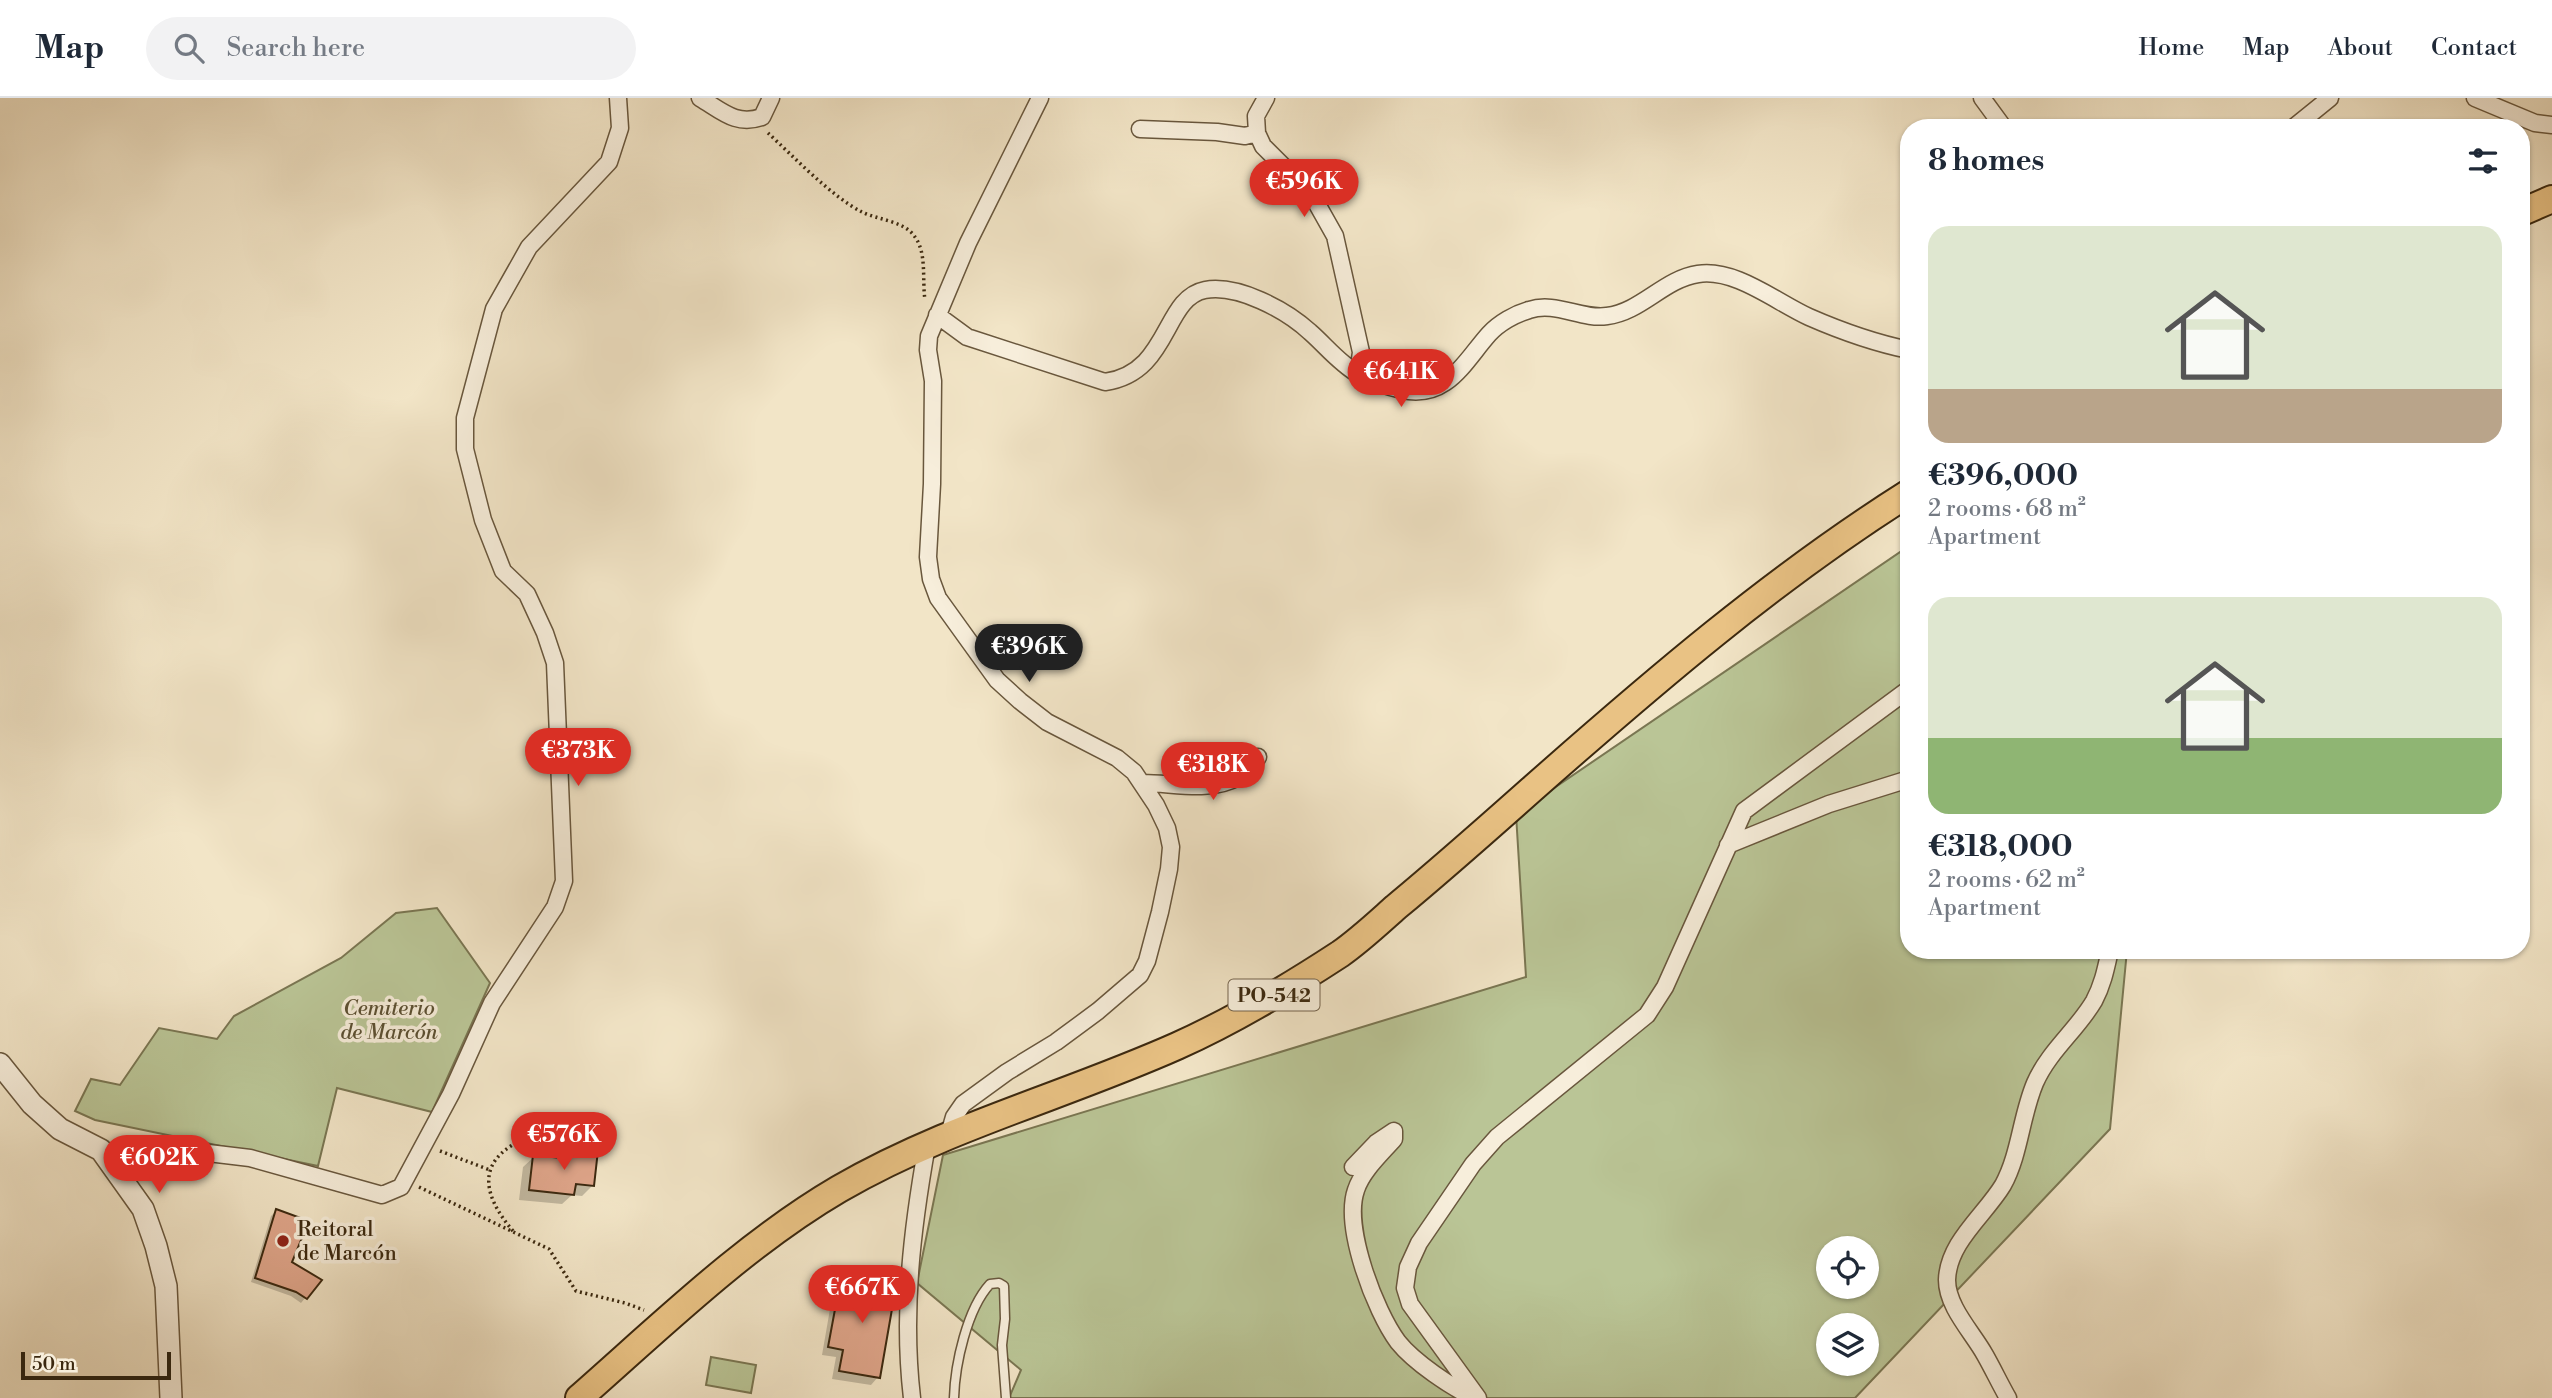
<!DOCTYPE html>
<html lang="en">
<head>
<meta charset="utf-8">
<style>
	body { margin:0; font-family:"Libre Bodoni",serif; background:#f2f2f3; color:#1f2937; height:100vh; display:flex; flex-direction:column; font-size:26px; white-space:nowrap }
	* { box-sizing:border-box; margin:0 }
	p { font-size:23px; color:#747a83 }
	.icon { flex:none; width:38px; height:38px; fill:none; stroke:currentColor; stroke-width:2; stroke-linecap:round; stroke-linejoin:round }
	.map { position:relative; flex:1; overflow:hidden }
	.details { position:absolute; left:1900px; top:21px; width:630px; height:840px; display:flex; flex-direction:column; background:#fff; border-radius:28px; box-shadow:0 2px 5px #0004 }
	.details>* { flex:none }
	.fabs { position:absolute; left:1816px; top:1138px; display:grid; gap:14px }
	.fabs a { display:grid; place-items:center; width:63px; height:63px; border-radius:50%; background:#fff; box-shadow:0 2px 5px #0004; font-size:35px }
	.scale { position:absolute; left:21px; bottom:18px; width:150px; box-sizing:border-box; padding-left:7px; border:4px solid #3b280f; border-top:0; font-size:19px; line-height:24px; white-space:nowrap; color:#3b280f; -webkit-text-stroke:5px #f7eedb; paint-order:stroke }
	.price { position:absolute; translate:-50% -60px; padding:0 16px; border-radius:24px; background:#d93025; color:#fff; font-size:23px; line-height:46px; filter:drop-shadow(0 2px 4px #0008) }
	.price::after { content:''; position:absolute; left:50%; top:42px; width:21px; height:16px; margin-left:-10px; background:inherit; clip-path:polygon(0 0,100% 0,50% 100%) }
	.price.on { background:#222; color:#fff }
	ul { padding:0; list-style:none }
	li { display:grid; align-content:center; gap:14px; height:371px; padding:0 28px }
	li span { display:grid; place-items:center; height:217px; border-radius:21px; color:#555 }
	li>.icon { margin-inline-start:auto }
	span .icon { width:126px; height:126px; fill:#fffc; stroke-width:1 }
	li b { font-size:30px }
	h2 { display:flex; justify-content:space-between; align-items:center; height:84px; padding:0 28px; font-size:30px }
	header { display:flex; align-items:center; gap:42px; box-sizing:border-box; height:98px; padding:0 35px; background:#fff; border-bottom:2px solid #e0e1e3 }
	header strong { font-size:33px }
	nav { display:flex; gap:38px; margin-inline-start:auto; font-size:24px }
	.search { width:490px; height:63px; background:#f2f2f3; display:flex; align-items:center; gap:18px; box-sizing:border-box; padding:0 24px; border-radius:38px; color:#747a83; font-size:26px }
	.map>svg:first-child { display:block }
</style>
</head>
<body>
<header>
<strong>Map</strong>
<div class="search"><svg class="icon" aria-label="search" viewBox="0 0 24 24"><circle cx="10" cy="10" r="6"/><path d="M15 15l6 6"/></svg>Search here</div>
<nav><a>Home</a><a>Map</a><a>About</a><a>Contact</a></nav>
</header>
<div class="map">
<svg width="2552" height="1300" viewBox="0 0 2552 1300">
	<rect width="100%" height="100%" fill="#f2e5c7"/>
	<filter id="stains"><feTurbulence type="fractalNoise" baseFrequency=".00286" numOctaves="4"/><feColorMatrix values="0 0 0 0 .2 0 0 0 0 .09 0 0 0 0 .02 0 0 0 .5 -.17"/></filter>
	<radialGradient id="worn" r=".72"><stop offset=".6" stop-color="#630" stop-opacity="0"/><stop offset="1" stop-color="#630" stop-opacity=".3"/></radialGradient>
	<path fill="#bac596" stroke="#7a7652" stroke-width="2" fill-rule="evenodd" d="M1909,448V852H2127L2110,1031L1855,1300H1009L1021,1272L917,1185L943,1057L1526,879L1516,716ZM1829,1150H1867V1188H1829ZM1829,1227H1867V1265H1829Z
		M437,810L490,885L432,1014L337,990L318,1068L95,1022L75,1013L91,981L120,987L159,930L217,941L234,918L341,860L396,815Z
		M711,1259L756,1267L751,1295L706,1287Z"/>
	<path fill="#0003" d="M577,1051L592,1088L582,1098L572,1097L562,1106L519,1102L523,1069L534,1059L556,1061L563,1055L572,1056Z
		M276,1113L290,1165L319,1183L301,1205L291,1198L251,1184L271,1118Z
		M842,1180L878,1279L871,1287L832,1281L836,1259L822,1257L834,1188Z"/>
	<path fill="#dfa58a" stroke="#3b280f" stroke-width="2" d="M576,1049L598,1052L594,1088L576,1086L574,1097L529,1092L533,1057L561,1060L562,1053L576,1055Z
		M276,1111L309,1123L292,1164L322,1182L307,1201L296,1194L255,1180Z
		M841,1179L896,1188L880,1280L839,1273L843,1252L828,1249Z"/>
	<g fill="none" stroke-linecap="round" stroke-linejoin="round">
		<defs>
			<path id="service" d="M954,1300C955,1266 967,1211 990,1186L999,1185L1004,1188L1005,1221L1002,1247L1006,1300"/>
			<path id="minor" d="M700,0C722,13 736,28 762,19L771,0
				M1266,0L1256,18L1257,35L1263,48L1298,83L1317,106L1335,138L1361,254L1358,276
				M1982,0L2004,30
				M2475,0L2535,25L2552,27
				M2293,30L2330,0
				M1140,31L1217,34L1245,38L1257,35
				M937,217L967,239L1105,284C1170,275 1163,200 1205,192C1238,186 1286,212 1310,234C1326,248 1339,265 1358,276C1371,283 1388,289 1402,292C1447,302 1464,264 1489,236C1499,225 1515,216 1529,212C1556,203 1581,222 1607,218C1641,214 1664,181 1698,176C1735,170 1776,204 1809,219C1841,233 1875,245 1909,252
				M1143,685C1173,685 1210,695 1238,679C1246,675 1252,666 1258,659
				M1728,747L1829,706L1909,681
				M949,1036L954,1019L963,1006L1007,974L1056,944L1098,913L1140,877L1147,863L1160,814L1169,771L1171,749L1167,730L1156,707L1134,674L1117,660L1047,624L1020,603L997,582L938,500L931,481L928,459L932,386L933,283L928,252L929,238L968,145L1040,0
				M1353,1069L1376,1045L1394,1033V1041C1381,1056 1362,1073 1356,1092C1343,1129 1375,1213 1398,1244C1414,1264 1452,1290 1475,1300
				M114,1070L175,1051L250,1060L382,1097L401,1089L451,996L492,905L555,809L564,783L555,565L545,535L527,496L503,473L483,422L465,351V320L494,211L529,149L609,64L620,30L618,0
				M912,1300C902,1214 912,1131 927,1047
				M1478,1300L1410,1206L1405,1190L1408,1169L1419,1145L1473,1066L1497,1039L1647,917L1665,889L1744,713L1909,591
				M2008,1300C2000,1286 1993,1271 1985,1257C1973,1235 1947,1209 1947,1182C1948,1144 1985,1117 2003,1087C2020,1056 2021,1018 2035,985C2049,953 2077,932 2094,903C2103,886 2106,870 2110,852"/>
			<path id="tertiary" d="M0,966L32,1006L60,1031L101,1052L143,1111L156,1148L166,1188L171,1300"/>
			<path id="primary" d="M2522,114L2552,101
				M579,1300C661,1228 745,1146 839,1091C946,1029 1065,998 1177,948C1233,923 1288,890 1340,856C1360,842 1378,825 1396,809C1442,771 1487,731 1532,691C1651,586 1774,480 1909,395"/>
		</defs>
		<use href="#service" stroke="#69573d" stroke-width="11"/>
		<use href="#minor" stroke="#69573d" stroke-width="19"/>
		<use href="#tertiary" stroke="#69573d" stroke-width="24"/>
		<use href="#primary" stroke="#3b280f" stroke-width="30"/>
		<path stroke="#3b280f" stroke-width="3.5" stroke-dasharray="2 3.5" stroke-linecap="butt" d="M768,35C793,58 832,99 862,114C878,122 905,123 915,139C927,155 922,182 925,202
			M440,1053L490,1072
			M419,1089L549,1151L576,1193L625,1205L644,1212
			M513,1133C479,1093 477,1059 531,1038"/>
		<use href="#service" stroke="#f7eedb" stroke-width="8"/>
		<use href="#minor" stroke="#f7eedb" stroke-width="16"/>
		<use href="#tertiary" stroke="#f7eedb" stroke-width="21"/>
		<use href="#primary" stroke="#e9c284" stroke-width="26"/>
	</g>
	<circle fill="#8f2418" stroke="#f7eedb" stroke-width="2.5" cx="283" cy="1143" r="7"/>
	<g text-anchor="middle" stroke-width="7" stroke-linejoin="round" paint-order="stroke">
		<rect fill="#f7eedb" stroke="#73634c" stroke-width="2" x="1228.5" y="881.5" width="91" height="31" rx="5"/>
		<g font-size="19" font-weight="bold" fill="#3b280f">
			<text x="1274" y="904">PO-542</text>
		</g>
		<g font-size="21" font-style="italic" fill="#5b4f31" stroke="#f7eedb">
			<text x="389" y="917">Cemiterio<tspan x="389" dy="24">de Marcón</tspan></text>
		</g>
		<g font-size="21" fill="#3b280f" stroke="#f7eedb" text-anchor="start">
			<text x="297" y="1138">Reitoral<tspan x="297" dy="24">de Marcón</tspan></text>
		</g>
	</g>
	<rect width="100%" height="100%" filter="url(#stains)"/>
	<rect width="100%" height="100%" fill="url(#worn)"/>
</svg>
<div class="fabs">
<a><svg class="icon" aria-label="locate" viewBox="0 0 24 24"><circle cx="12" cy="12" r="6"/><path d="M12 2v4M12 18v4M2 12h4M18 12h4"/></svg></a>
<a><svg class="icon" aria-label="layers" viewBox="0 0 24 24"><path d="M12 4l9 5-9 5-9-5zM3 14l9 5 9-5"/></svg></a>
</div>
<div class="scale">50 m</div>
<b class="price" style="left:1304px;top:121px">€596K</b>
<b class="price" style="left:1401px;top:311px">€641K</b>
<b class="price on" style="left:1029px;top:586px">€396K</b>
<b class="price" style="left:578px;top:690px">€373K</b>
<b class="price" style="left:1213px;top:704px">€318K</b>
<b class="price" style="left:564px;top:1074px">€576K</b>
<b class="price" style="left:159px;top:1097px">€602K</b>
<b class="price" style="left:862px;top:1227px">€667K</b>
<section class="details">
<h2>8 homes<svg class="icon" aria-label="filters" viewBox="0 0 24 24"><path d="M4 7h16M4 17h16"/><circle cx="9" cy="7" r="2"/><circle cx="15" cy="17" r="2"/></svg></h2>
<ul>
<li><span style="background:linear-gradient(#dfe7d0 75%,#b9a48a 0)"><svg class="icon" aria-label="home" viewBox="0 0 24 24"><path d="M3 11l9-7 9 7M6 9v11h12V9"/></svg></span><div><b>€396,000</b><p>2 rooms · 68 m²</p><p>Apartment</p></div></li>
<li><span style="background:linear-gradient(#dfe7d0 65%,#8fb573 0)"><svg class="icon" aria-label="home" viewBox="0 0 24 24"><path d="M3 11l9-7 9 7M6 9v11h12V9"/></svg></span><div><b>€318,000</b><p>2 rooms · 62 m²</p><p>Apartment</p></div></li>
</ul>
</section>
</div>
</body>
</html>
